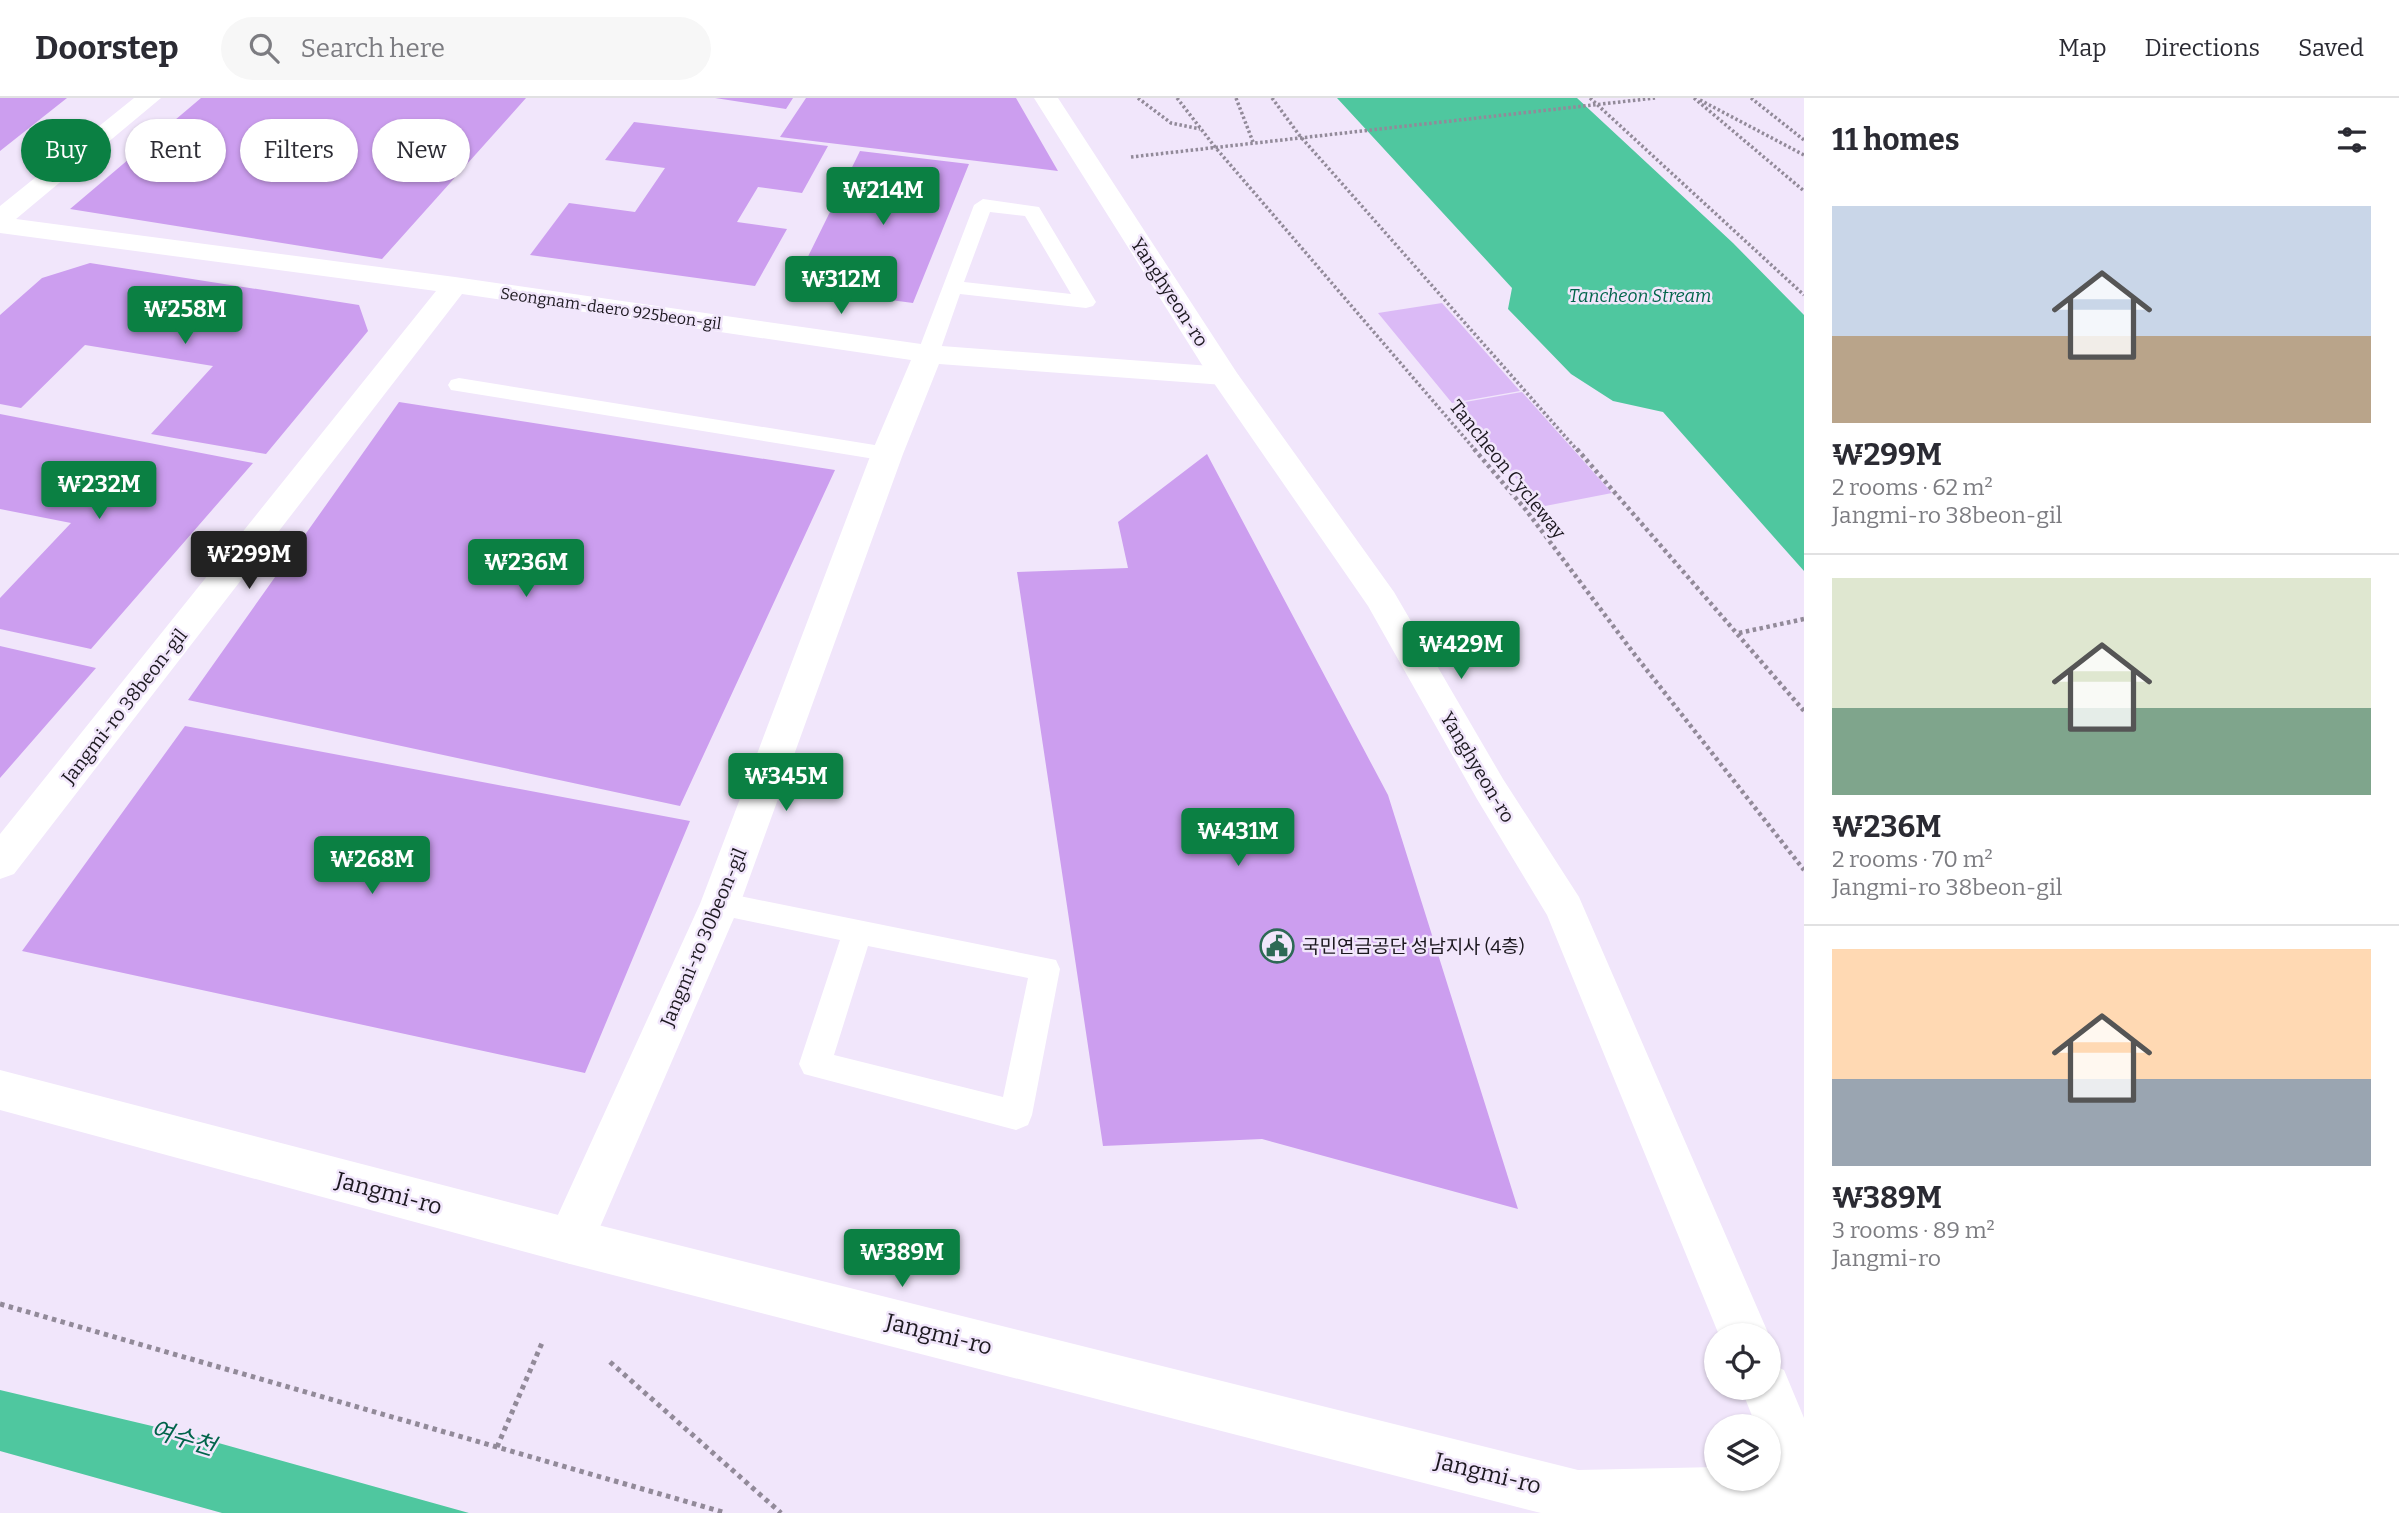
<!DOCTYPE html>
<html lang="en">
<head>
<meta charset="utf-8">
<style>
	body { margin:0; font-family:Bitter,"Noto Sans KR",serif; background:#f7f7f7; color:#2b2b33; height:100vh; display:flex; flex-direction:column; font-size:26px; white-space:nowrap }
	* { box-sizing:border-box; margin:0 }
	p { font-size:23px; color:#7c7c81 }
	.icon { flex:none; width:38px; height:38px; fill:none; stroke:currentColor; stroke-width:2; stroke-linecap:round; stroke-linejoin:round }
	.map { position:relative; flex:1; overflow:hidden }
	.sheet { display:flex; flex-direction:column; background:#fff; width:595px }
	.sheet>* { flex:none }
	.banner { position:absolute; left:21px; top:21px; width:665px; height:63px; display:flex; gap:14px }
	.buttons { position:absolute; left:1704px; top:1225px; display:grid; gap:14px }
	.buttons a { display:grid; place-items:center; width:77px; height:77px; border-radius:50%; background:#fff; box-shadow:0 2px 5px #0004; font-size:35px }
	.price { position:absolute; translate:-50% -60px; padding:0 16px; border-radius:7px; background:#0b8043; color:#fff; font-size:23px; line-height:46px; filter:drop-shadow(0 2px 4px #0008) }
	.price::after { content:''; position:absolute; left:50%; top:42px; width:21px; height:16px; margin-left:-10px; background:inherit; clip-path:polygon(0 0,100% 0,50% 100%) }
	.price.selected { background:#222; color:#fff }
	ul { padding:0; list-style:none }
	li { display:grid; align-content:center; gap:14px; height:371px; padding:0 28px }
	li+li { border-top:2px solid #e1e1e2 }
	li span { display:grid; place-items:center; height:217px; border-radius:0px; color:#555 }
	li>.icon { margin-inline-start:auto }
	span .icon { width:126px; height:126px; fill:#fffc; stroke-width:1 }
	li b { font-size:30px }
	h2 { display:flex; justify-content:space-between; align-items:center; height:84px; padding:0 28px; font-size:30px }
	.pill { padding:0 24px; border-radius:32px; background:#fff; box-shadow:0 2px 5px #0004; font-size:24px; line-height:63px }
	.pill.selected { background:#0b8043; color:#fff }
	header { display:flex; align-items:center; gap:42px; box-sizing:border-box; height:98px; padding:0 35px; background:#fff; border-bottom:2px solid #e1e1e2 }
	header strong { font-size:33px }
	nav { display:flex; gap:38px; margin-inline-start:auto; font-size:24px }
	.search { width:490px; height:63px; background:#f7f7f7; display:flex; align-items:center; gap:18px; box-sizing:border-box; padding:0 24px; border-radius:38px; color:#7c7c81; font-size:26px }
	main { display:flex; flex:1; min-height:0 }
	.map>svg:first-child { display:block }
</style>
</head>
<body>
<header>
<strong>Doorstep</strong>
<div class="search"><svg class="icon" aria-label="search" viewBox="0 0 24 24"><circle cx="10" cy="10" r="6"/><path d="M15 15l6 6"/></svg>Search here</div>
<nav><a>Map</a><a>Directions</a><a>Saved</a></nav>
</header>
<main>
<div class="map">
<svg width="1804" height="1415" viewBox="0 0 1804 1415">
	<rect width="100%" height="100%" fill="#f1e6fb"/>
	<path fill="#dbbaf6" d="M1442,205L1520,293L1452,305L1378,215Z
		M1522,294L1612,395L1540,409L1454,306Z"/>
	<path fill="#4fc79f" d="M1337,0H1577L1733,145L1804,217V473L1663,314L1613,303L1571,276L1508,211L1512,190Z
		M0,1292L190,1337L469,1415H222L0,1353Z"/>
	<path fill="#cc9eef" d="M0,0H67L0,53Z
		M201,0H526L382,161L70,111Z
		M715,0H793L786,11Z
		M806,0H1016L1058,73L780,39Z
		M634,24L828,48L802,95L758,89L737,124L787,131L755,188L530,157L569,105L635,114L665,70L605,62Z
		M860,53L969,66L913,205L793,189Z
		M90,165L359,207L368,233L266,356L151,336L213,268L85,247L21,310L0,306V217L42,180Z
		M399,304L835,372L680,708L188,602Z
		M0,316L253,365L91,551L0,531V500L71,425L0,411Z
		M1207,356L1388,697L1518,1111L1262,1041L1103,1048L1017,474L1128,470L1118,424Z
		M0,548L96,570L0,680Z
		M185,628L690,723L585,975L22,853Z"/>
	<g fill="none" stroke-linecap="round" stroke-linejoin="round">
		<path stroke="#928a99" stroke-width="3.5" stroke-dasharray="2.5 2.5" stroke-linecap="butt" d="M1138,0L1171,25L1200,31
			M1177,0L1215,49L1476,353
			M1236,0L1253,44
			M1272,0L1300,38L1578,353
			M1590,0L1804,197
			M1694,0L1804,93
			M1751,0L1804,42
			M1700,2L1804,57
			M1131,59L1655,0"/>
		<path stroke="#928a99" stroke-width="4.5" stroke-dasharray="3.5 3.5" stroke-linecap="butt" d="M1474,351L1526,412L1635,557L1804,772
			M1577,351L1804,613
			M1739,535L1804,521"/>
		<path stroke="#928a99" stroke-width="5" stroke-dasharray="4.5 4.5" stroke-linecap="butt" d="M0,1206L726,1415
			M610,1264L781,1415
			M497,1349L542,1245"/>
		<path fill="#fff" fill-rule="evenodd" d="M983,101L1039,109L1096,204L1093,208L1086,210L960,196L939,256L935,260H921L917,256L974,107ZM990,114L1025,118L1071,196L964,184Z
			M459,280L887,349L895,351L898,356L895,361L887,363L451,292L448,287L451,282Z
			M720,794L1056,862L1060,871L1032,1017L1028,1027L1016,1032L804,976L799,966L840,842L710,815L705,806L710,797ZM868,848L1028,880L1003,999L834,957Z"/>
		<path fill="#fff" fill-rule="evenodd" d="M134,0H161L16,121L455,179L928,247L1224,269L1234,272L1239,278L1234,284L1224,287L939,266L903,356L740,806L587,1159L570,1166L553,1159L546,1143L700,806L871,356L911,262L462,196L14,776L0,781V736L436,193L0,135V108Z"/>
		<path fill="#fff" fill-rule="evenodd" d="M1034,0H1058L1237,275L1394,494L1503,681L1579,799L1769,1237H1719L1547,817L1477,701L1368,508L1209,278Z
			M0,972L570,1120L1578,1372L1717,1369V1381H1769V1368H1772L1769,1361V1328H1756L1741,1290H1769V1266L1784,1272L1804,1320V1415H1541L570,1166L0,1012Z"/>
	</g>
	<defs>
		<symbol id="civic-ring" viewBox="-11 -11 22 22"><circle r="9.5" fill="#f1e6fb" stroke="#2d6955" stroke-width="1.5"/><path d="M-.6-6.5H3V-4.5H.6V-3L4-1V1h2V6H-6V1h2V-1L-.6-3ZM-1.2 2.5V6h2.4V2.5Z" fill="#2d6955"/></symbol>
	</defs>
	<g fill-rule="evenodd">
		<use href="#civic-ring" x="1258" y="829" width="38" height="38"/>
	</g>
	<g text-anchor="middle" stroke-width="5" stroke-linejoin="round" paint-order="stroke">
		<g font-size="16" fill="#1c181f" stroke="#f1e6fb">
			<text transform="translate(611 210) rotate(8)" y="6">Seongnam-daero 925beon-gil</text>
		</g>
		<g font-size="18" font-style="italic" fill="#00644a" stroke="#f1e6fb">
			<text x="1640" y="204">Tancheon Stream</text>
		</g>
		<g font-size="19" fill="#1c181f" stroke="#f1e6fb">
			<text transform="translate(1170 194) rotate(57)" y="7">Yanghyeon-ro</text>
			<text transform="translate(1508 371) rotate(51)" y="7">Tancheon Cycleway</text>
			<text transform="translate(124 608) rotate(-52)" y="7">Jangmi-ro 38beon-gil</text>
			<text transform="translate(1478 669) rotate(59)" y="7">Yanghyeon-ro</text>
			<text transform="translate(703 839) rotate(-67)" y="7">Jangmi-ro 30beon-gil</text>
		</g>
		<g font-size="19" fill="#1c181f" stroke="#f1e6fb" text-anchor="start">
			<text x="1302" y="855">국민연금공단 성남지사 (4층)</text>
		</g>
		<g font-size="23" fill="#1c181f" stroke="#f1e6fb">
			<text transform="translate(389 1095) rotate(15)" y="8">Jangmi-ro</text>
			<text transform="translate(939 1236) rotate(14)" y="8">Jangmi-ro</text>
			<text transform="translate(1488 1375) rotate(14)" y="8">Jangmi-ro</text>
		</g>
		<g font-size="24" font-style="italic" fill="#00644a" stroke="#f1e6fb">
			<text transform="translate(183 1340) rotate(17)" y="8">여수천</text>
		</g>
	</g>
</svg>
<div class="buttons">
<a><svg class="icon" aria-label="locate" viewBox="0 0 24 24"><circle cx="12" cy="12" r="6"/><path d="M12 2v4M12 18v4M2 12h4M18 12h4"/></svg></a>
<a><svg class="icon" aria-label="layers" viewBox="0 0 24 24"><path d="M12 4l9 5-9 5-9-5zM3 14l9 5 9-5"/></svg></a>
</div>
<b class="price" style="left:883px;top:129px">₩214M</b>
<b class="price" style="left:841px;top:218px">₩312M</b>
<b class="price" style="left:185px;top:248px">₩258M</b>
<b class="price" style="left:99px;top:423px">₩232M</b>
<b class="price selected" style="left:249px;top:493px">₩299M</b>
<b class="price" style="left:526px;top:501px">₩236M</b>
<b class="price" style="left:1461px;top:583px">₩429M</b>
<b class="price" style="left:786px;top:715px">₩345M</b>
<b class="price" style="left:1238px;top:770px">₩431M</b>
<b class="price" style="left:372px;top:798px">₩268M</b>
<b class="price" style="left:902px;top:1191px">₩389M</b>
<div class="banner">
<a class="pill selected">Buy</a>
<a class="pill">Rent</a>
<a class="pill">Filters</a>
<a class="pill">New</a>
</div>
</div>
<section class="sheet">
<h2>11 homes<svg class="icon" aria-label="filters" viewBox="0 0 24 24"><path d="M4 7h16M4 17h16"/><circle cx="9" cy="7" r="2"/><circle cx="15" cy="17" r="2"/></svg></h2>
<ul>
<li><span style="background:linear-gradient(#c9d6e8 60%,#b9a48a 0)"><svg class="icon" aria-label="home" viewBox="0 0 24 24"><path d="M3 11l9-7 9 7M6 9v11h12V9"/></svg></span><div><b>₩299M</b><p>2 rooms · 62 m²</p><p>Jangmi-ro 38beon-gil</p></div></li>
<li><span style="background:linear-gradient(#dfe7d0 60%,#7fa58c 0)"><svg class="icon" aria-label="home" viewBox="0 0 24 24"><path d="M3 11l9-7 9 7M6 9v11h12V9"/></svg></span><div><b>₩236M</b><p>2 rooms · 70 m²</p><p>Jangmi-ro 38beon-gil</p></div></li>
<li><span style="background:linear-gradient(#ffd9b3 60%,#9aa5b1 0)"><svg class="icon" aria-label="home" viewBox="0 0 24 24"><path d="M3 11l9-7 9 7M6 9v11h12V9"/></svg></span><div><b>₩389M</b><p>3 rooms · 89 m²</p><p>Jangmi-ro</p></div></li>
</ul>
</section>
</main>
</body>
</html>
